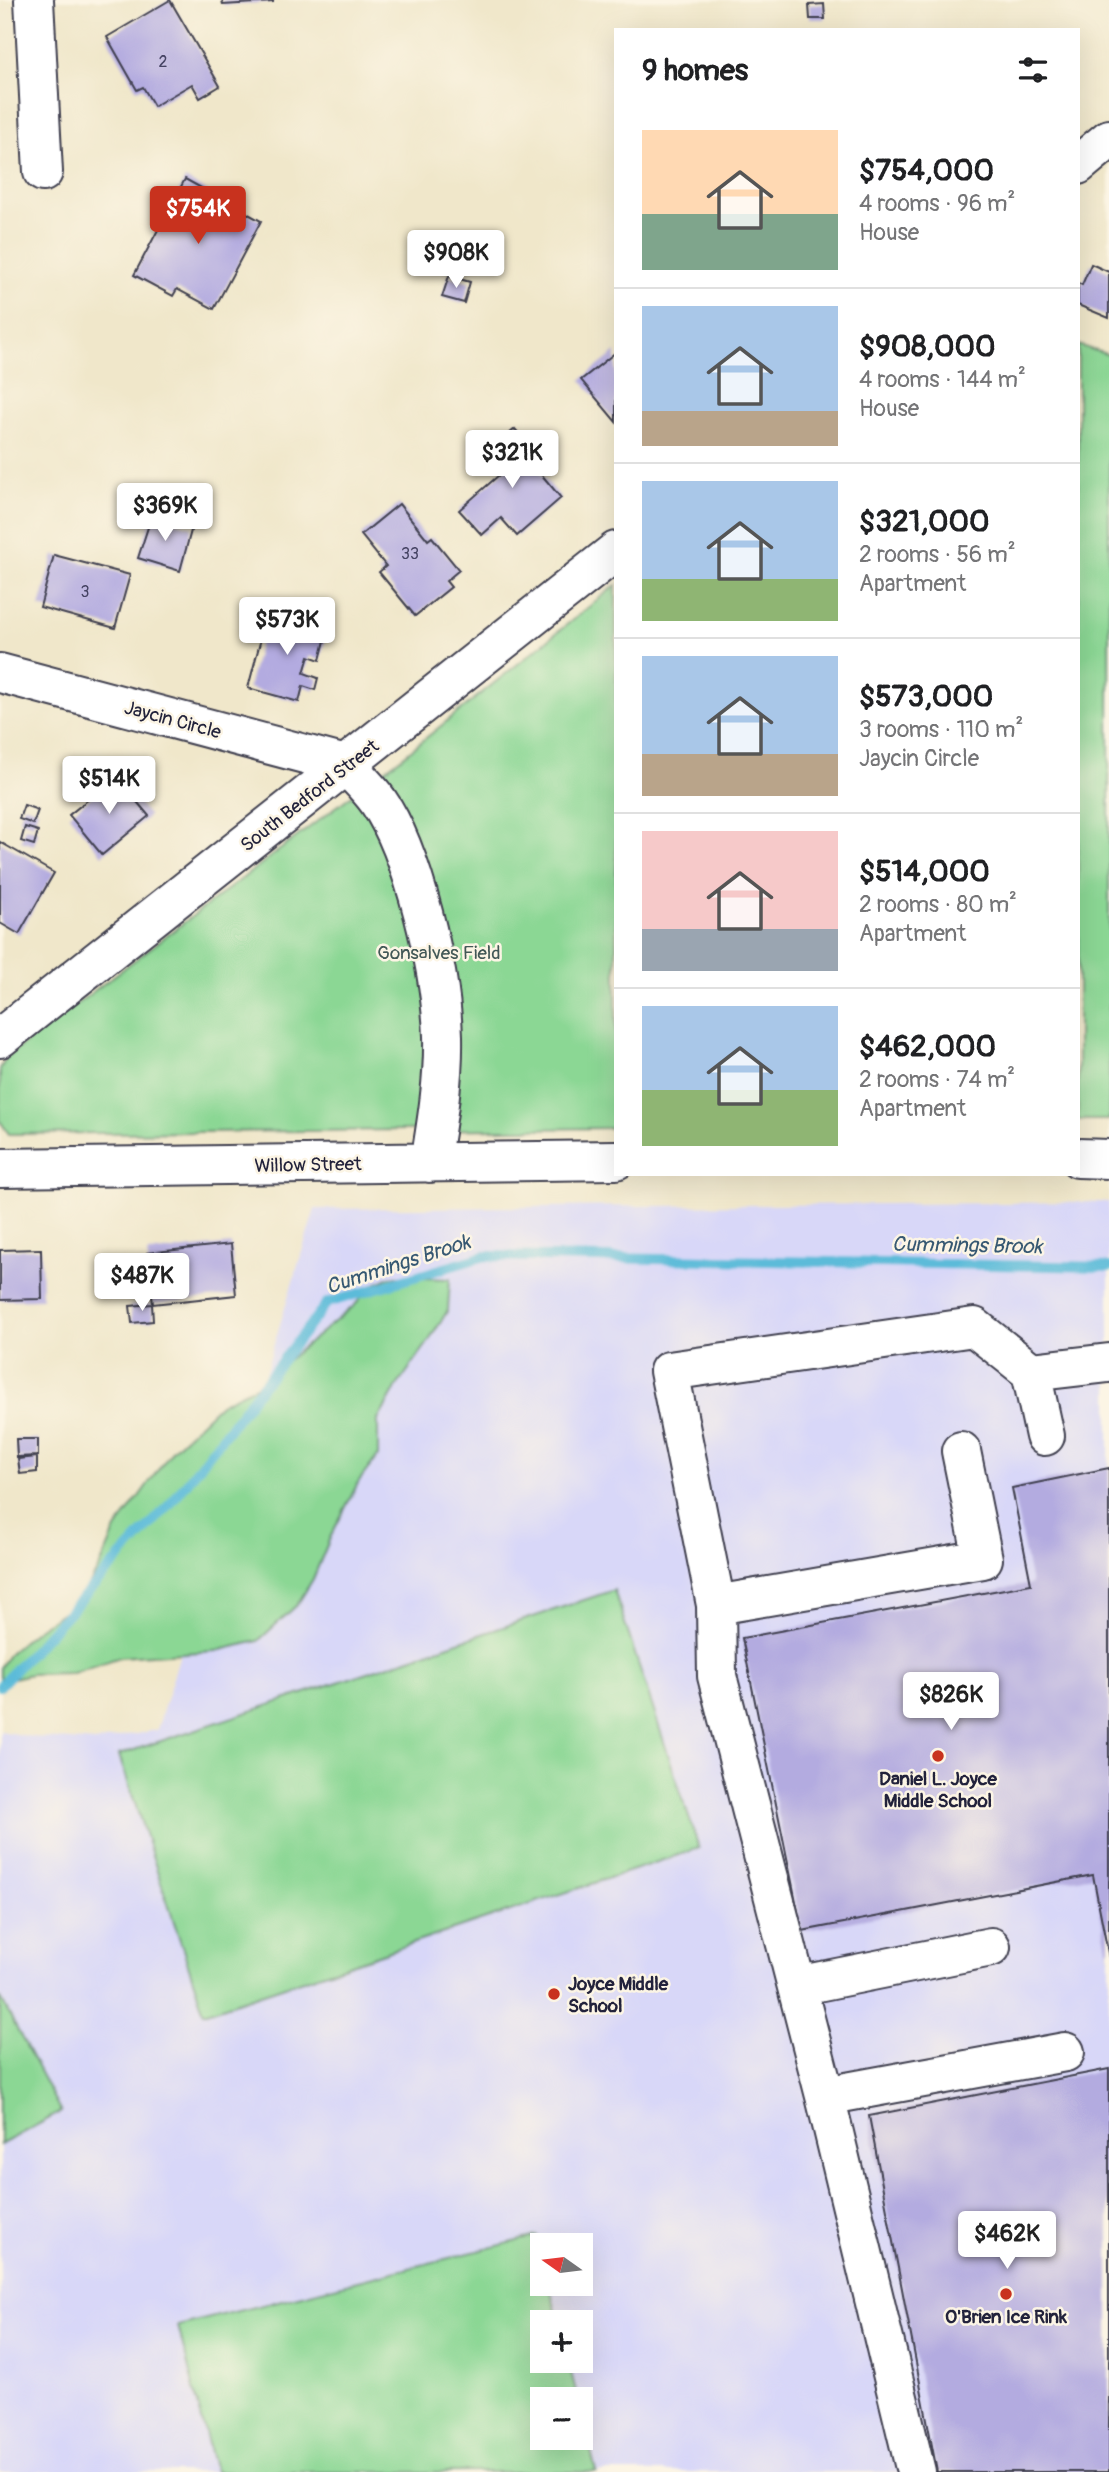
<!DOCTYPE html>
<html lang="en">
<head>
<meta charset="utf-8">
<style>
	body { margin:0; font-family:Pangolin,sans-serif; background:#f2f2f2; color:#202124; height:100vh; display:flex; flex-direction:column; font-size:26px; white-space:nowrap }
	* { box-sizing:border-box; margin:0 }
	p { font-size:23px; color:#757577 }
	.icon { flex:none; width:38px; height:38px; fill:none; stroke:currentColor; stroke-width:2; stroke-linecap:round; stroke-linejoin:round }
	.map { position:relative; flex:1; overflow:hidden }
	.side { position:absolute; left:614px; top:28px; width:466px; height:1148px; display:flex; flex-direction:column; background:#fff; border-radius:0px; box-shadow:0 7px 28px #0002 }
	.side>* { flex:none }
	.needle { width:46px; rotate:284deg }
	.buttons { position:absolute; left:530px; top:2233px; display:grid; gap:14px }
	.buttons a { display:grid; place-items:center; width:63px; height:63px; border-radius:0px; background:#fff; box-shadow:0 7px 28px #0002; font-size:35px }
	.price { position:absolute; translate:-50% -60px; padding:0 16px; border-radius:7px; background:#fff; color:#222; font-size:23px; line-height:46px; filter:drop-shadow(0 2px 4px #0008) }
	.price::after { content:''; position:absolute; left:50%; top:42px; width:21px; height:16px; margin-left:-10px; background:inherit; clip-path:polygon(0 0,100% 0,50% 100%) }
	.price.current { background:#c8321e; color:#fff }
	ul { padding:0; list-style:none }
	li { display:flex; align-items:center; gap:21px; height:175px; padding:0 28px }
	li+li { border-top:2px solid #e0e0e0 }
	li span { display:grid; place-items:center; flex:none; width:196px; height:140px; border-radius:0px; color:#555 }
	li>.icon { margin-inline-start:auto }
	span .icon { width:84px; height:84px; fill:#fffc; stroke-width:1 }
	li b { font-size:30px }
	h2 { display:flex; justify-content:space-between; align-items:center; height:84px; padding:0 28px; font-size:30px }
	.map>svg:first-child { display:block }
</style>
</head>
<body>
<div class="map">
<svg width="1109" height="2472" viewBox="0 0 1109 2472">
	<rect width="100%" height="100%" fill="#fcf5e5"/>
	<filter id="ink" filterUnits="userSpaceOnUse"><feTurbulence type="fractalNoise" baseFrequency=".0143" numOctaves="2"/><feDisplacementMap in="SourceGraphic" scale="14" xChannelSelector="R" yChannelSelector="G"/><feConvolveMatrix kernelMatrix="1 2 1 2 8 2 1 2 1" color-interpolation-filters="sRGB"/></filter>
	<filter id="wash" filterUnits="userSpaceOnUse"><feTurbulence type="fractalNoise" baseFrequency=".00686" numOctaves="4" result="noise"/><feDisplacementMap in="SourceGraphic" scale="28" xChannelSelector="R" yChannelSelector="G"/><feGaussianBlur stdDeviation="1.57" result="paint"/><feColorMatrix in="noise" values="0 0 0 0 0 0 0 0 0 0 0 0 0 0 0 0 0 1.4 0 .05"/><feComposite in="paint" operator="in"/></filter>
	<g filter="url(#wash)">
		<rect width="100%" height="100%" fill="#f0e7ca"/>
		<path fill="#d8d7f8" fill-rule="evenodd" d="M1109,1202V2472H0V1731L32,1737L95,1742L157,1730L315,1209ZM542,2245H581V2284H542ZM542,2322H581V2361H542ZM542,2399H581V2438H542Z"/>
		<path fill="#8bd794" stroke="#567c68" stroke-width="2" d="M1078,345L1109,355V1120H1078Z
			M616,585V1128L9,1134L0,1121V1069L7,1057L406,754Z
			M390,1277L450,1279L448,1310L427,1344L399,1383L378,1420V1456L359,1481L330,1538L313,1579L297,1605L258,1641L216,1651L120,1657L73,1673L31,1674L0,1681V1668L9,1653L36,1630L80,1601L101,1564L116,1529L173,1449L220,1404L256,1386L355,1305L369,1287Z
			M614,1590L699,1848L204,2013L119,1755Z
			M0,1997L61,2112L0,2145Z
			M537,2236L542,2257V2284H549L559,2322H542V2361H568L578,2399H542V2438H581V2412L596,2472H215L178,2326Z"/>
		<g fill="none" stroke-linecap="round" stroke-linejoin="round">
			<path stroke="#5bbbd9" stroke-width="10" d="M0,1686L171,1503L327,1303L485,1256L1109,1267"/>
		</g>
		<g id="blocks">
			<path fill="#b3abe0" d="M170,0L220,86L200,98L192,84L154,106L143,87L137,90L107,37Z
				M222,0H273V2L223,5Z
				M824,4L825,19H810L809,5Z
				M185,179L261,221L214,309L177,289L173,296L134,275Z
				M1091,264L1109,272V318L1078,305V283L1082,285Z
				M449,276L470,282L464,303L442,297Z
				M616,352V422L581,380Z
				M515,429L538,456L531,462L561,498L517,536L501,518L482,535L459,510L506,469L490,450Z
				M399,504L428,540L432,537L459,570L446,581L451,587L415,616L379,572L386,566L361,535Z
				M152,515L192,527L180,571L138,558Z
				M54,555L130,575L115,628L40,607Z
				M268,612L328,629L320,660L309,656L304,673L318,678L315,690L303,686L299,702L248,688Z
				M116,777L149,816L102,855L69,815Z
				M24,805L38,810L33,824L19,819Z
				M25,827L38,831L34,845L21,841Z
				M0,842L54,873L19,934L0,923Z
				M231,1244L236,1295L153,1304L147,1253Z
				M41,1249L42,1299L0,1300V1250Z
				M152,1304L153,1321L132,1323L130,1306Z
				M16,1439H38V1456L17,1457Z
				M37,1457V1472L20,1474L18,1459Z
				M1109,1468V1958L1093,1875L802,1931L742,1638L1031,1584L1012,1488Z
				M1109,2069V2472H937L869,2116Z"/>
		</g>
	</g>
	<g filter="url(#ink)">
		<use href="#blocks" fill-opacity="0" stroke="#414050" stroke-width="2"/>
		<g fill="none" stroke-linecap="round" stroke-linejoin="round">
			<defs>
				<path id="minor" d="M34,0L43,172
					M1078,165L1109,139
					M0,673L346,765C357,777 369,788 378,801C414,852 441,973 443,1036C444,1078 437,1121 430,1163
					M0,1038L616,551
					M1078,1158L1109,1159
					M0,1168L616,1160
					M1031,1372L1045,1436
					M961,1451L983,1559L716,1605L669,1371L974,1327L1031,1372L1109,1363
					M716,1605L717,1676L825,2096L916,2472
					M797,1986L991,1947
					M825,2096L1065,2052"/>
			</defs>
			<use href="#minor" stroke="#414050" stroke-width="42"/>
			<use href="#minor" stroke="#fff" stroke-width="38"/>
		</g>
	</g>
	<g fill="#c8321e" stroke="#fcf5e5" stroke-width="2.5">
		<circle cx="938" cy="1756" r="7"/>
		<circle cx="554" cy="1994" r="7"/>
		<circle cx="1006" cy="2294" r="7"/>
	</g>
	<g text-anchor="middle" stroke-width="5" stroke-linejoin="round" paint-order="stroke">
		<g font-size="16" fill="#464464">
			<text x="163" y="67">2</text>
			<text x="410" y="559">33</text>
			<text x="85" y="597">3</text>
		</g>
		<g font-size="19" fill="#22223b" stroke="#fcf5e5">
			<text transform="translate(173 719) rotate(15)" y="7">Jaycin Circle</text>
			<text transform="translate(309 795) rotate(-38)" y="7">South Bedford Street</text>
			<text transform="translate(308 1164) rotate(-1)" y="7">Willow Street</text>
		</g>
		<g font-size="19" fill="#425856" stroke="#fcf5e5">
			<text x="439" y="959">Gonsalves Field</text>
		</g>
		<g font-size="19" font-weight="bold" fill="#22223b" stroke="#fcf5e5">
			<text x="938" y="1785">Daniel L. Joyce<tspan x="938" dy="22">Middle School</tspan></text>
			<text x="568" y="1990" text-anchor="start">Joyce Middle<tspan x="568" dy="22">School</tspan></text>
			<text x="1006" y="2323">O'Brien Ice Rink</text>
		</g>
		<g font-size="21" font-style="italic" fill="#365872" stroke="#fcf5e5">
			<text transform="translate(967 1245) rotate(1)" y="7">Cummings Brook</text>
			<text transform="translate(398 1264) rotate(-18)" y="7">Cummings Brook</text>
		</g>
	</g>
</svg>
<div class="buttons">
<a><svg class="needle" viewBox="-14 -14 28 28"><path d="M0-13l5 13h-10z" fill="#e53935"/><path d="M0 13l5-13h-10z" fill="#757577"/></svg></a>
<a>+</a>
<a>−</a>
</div>
<b class="price current" style="left:198px;top:246px">$754K</b>
<b class="price" style="left:456px;top:290px">$908K</b>
<b class="price" style="left:512px;top:490px">$321K</b>
<b class="price" style="left:165px;top:543px">$369K</b>
<b class="price" style="left:287px;top:657px">$573K</b>
<b class="price" style="left:109px;top:816px">$514K</b>
<b class="price" style="left:142px;top:1313px">$487K</b>
<b class="price" style="left:951px;top:1732px">$826K</b>
<b class="price" style="left:1007px;top:2271px">$462K</b>
<section class="side">
<h2>9 homes<svg class="icon" aria-label="filters" viewBox="0 0 24 24"><path d="M4 7h16M4 17h16"/><circle cx="9" cy="7" r="2"/><circle cx="15" cy="17" r="2"/></svg></h2>
<ul>
<li><span style="background:linear-gradient(#ffd9b3 60%,#7fa58c 0)"><svg class="icon" aria-label="home" viewBox="0 0 24 24"><path d="M3 11l9-7 9 7M6 9v11h12V9"/></svg></span><div><b>$754,000</b><p>4 rooms · 96 m²</p><p>House</p></div></li>
<li><span style="background:linear-gradient(#a9c7e8 75%,#b9a48a 0)"><svg class="icon" aria-label="home" viewBox="0 0 24 24"><path d="M3 11l9-7 9 7M6 9v11h12V9"/></svg></span><div><b>$908,000</b><p>4 rooms · 144 m²</p><p>House</p></div></li>
<li><span style="background:linear-gradient(#a9c7e8 70%,#8fb573 0)"><svg class="icon" aria-label="home" viewBox="0 0 24 24"><path d="M3 11l9-7 9 7M6 9v11h12V9"/></svg></span><div><b>$321,000</b><p>2 rooms · 56 m²</p><p>Apartment</p></div></li>
<li><span style="background:linear-gradient(#a9c7e8 70%,#b9a48a 0)"><svg class="icon" aria-label="home" viewBox="0 0 24 24"><path d="M3 11l9-7 9 7M6 9v11h12V9"/></svg></span><div><b>$573,000</b><p>3 rooms · 110 m²</p><p>Jaycin Circle</p></div></li>
<li><span style="background:linear-gradient(#f6c9c9 70%,#9aa5b1 0)"><svg class="icon" aria-label="home" viewBox="0 0 24 24"><path d="M3 11l9-7 9 7M6 9v11h12V9"/></svg></span><div><b>$514,000</b><p>2 rooms · 80 m²</p><p>Apartment</p></div></li>
<li><span style="background:linear-gradient(#a9c7e8 60%,#8fb573 0)"><svg class="icon" aria-label="home" viewBox="0 0 24 24"><path d="M3 11l9-7 9 7M6 9v11h12V9"/></svg></span><div><b>$462,000</b><p>2 rooms · 74 m²</p><p>Apartment</p></div></li>
</ul>
</section>
</div>
</body>
</html>
